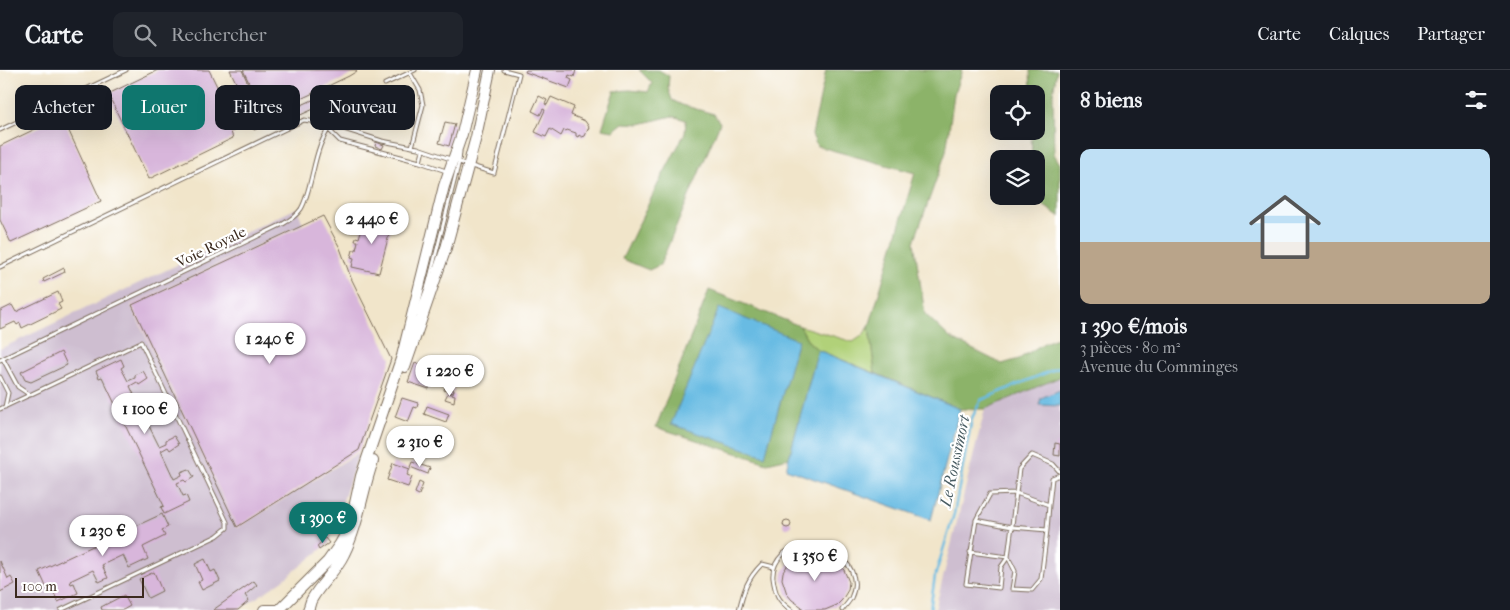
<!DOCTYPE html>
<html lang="fr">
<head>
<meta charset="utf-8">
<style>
	body { margin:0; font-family:"IM FELL French Canon",serif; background:#20242c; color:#f1f3f6; height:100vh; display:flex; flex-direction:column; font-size:19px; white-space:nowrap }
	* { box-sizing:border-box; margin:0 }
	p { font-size:16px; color:#9ea1a6 }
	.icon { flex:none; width:28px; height:28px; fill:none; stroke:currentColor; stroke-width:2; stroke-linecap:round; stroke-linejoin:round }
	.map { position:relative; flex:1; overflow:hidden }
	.drawer { display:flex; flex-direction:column; background:#171b24; width:450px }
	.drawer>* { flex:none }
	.banner { position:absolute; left:15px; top:15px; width:475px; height:45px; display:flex; gap:10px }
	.buttons { position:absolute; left:990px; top:15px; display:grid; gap:10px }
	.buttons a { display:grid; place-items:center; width:55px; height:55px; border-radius:10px; background:#171b24; box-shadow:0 5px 20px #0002; font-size:25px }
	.scale { position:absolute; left:15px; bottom:12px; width:129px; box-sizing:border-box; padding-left:5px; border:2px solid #3b2a1e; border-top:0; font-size:14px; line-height:18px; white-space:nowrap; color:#3b2a1e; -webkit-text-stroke:4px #fff; paint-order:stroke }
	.price { position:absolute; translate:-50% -42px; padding:0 11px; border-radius:18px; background:#fff; color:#222; font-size:16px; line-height:32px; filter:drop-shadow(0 1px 2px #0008) }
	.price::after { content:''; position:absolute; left:50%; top:30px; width:15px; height:11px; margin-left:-8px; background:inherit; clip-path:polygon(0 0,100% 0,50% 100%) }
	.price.on { background:#0f766e; color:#fff }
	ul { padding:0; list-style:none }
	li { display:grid; align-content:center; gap:10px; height:265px; padding:0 20px }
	li span { display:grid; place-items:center; height:155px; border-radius:10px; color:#555 }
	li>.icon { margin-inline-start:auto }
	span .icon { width:90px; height:90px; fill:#fffc; stroke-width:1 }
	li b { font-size:21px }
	h2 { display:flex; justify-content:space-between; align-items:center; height:60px; padding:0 20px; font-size:21px }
	.tag { padding:0 18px; border-radius:10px; background:#171b24; box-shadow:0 5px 20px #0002; font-size:18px; line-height:45px }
	.tag.on { background:#0f766e; color:#fff }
	header { display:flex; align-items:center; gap:30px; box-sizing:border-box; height:70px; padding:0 25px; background:#171b24; border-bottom:1px solid #363941 }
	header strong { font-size:24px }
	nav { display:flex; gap:28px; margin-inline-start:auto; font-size:18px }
	.search { width:350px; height:45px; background:#20242c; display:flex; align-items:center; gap:12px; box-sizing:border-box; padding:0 18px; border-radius:10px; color:#9ea1a6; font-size:19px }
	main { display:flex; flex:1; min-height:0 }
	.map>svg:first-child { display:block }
</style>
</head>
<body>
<header>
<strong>Carte</strong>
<div class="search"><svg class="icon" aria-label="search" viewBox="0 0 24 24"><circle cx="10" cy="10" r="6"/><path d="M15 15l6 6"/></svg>Rechercher</div>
<nav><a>Carte</a><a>Calques</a><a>Partager</a></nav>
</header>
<main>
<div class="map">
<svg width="1060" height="540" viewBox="0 0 1060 540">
	<rect width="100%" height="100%" fill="#fff"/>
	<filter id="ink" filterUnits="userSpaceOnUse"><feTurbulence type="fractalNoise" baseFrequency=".02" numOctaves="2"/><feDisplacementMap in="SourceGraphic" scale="10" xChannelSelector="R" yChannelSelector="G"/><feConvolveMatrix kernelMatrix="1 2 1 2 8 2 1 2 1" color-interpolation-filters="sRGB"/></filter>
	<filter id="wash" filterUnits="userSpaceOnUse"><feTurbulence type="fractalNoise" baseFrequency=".0096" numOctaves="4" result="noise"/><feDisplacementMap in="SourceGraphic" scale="20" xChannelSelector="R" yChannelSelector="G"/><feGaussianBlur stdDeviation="1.12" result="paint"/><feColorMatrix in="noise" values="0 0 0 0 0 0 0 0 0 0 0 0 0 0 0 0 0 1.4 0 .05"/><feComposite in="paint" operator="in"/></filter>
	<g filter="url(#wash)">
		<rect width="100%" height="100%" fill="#f1e5ca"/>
		<path fill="#cebed0" d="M297,138L303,154L131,235L237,458L359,382L329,473L282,511L238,540H0V279Z
			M1060,307V540H935L985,339Z"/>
		<path fill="#b1d179" stroke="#767e4c" d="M800,256L853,272L862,266L869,257L875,303L818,280L808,271Z"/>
		<path fill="#8cb369" stroke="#646e44" d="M639,0H659L669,6L668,18L672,30L682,35L714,44L720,53L660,195L649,200L622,189L657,116L685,63L686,50L672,46L640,54L623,53L613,61L602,59L614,21L630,20L648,22L652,13Z
			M826,0H962L954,24L946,82L914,172L925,244L950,268L1002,294L1019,289L1044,273L1060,267V307L985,339H960L875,303L869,257L915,103L817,76L812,65Z
			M1030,0H1057L1053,24L1054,84L1060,94V147L1033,128V126H1036V89H1032L1031,61H1036V24H1031Z
			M709,220L800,256L808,271L818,280L789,388L767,393L656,357Z"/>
		<path fill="#67bbe3" stroke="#517280" d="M719,238L798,270L765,386L671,354Z
			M818,280L960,339L931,450L786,399Z
			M1060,320V336L1039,335L1041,328Z"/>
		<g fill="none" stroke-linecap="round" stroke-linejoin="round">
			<path stroke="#67bbe3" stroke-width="2.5" d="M930,540L935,506L954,444L972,348L981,330L1060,297"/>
		</g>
		<g id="blocks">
			<path fill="#d8b6db" d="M158,0H209L238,59L231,62L233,68L149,109L108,24Z
				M230,0H242L251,20L242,25Z
				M243,0H356L357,1L349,6L265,46Z
				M526,0H576L574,7L569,5L568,8L572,10L569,18L525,2Z
				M332,21L336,29L296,47L293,39Z
				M252,22L268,54L254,60L239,29Z
				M539,26L547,30L545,34L547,35L551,27L574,37L571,45L585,51L589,57L585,66L582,67L579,65L578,67L576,66V63L567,60L566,61L564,60L561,66L550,59L546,67L535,62L545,40L543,39L540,45L532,41Z
				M62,46L101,131L11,173L0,150V76Z
				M445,52L455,54L449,76L439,73Z
				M376,72L384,75L382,79L375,76Z
				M323,146L340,178L351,208L391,289L359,380L237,457L132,235Z
				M369,147L392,153L379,203L352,197L354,188L351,187L352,184L353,180H356L358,171H355L356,167L359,168L363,154L367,155Z
				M64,198L65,202L44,212L43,209Z
				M58,222L62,232L58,234L61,239L22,258L20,253L17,255L15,252L0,259V241L12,235L16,242Z
				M61,282L67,295L31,312L25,310L21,302Z
				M121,289L124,296L121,298L128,311L135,308V305L143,301L148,309L139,315L137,312L130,316L143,344L151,340L150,337L158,334L163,342L155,347L153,345L145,348L159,376L166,373V370L174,366L179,374L170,380L168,377L161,381L174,409L182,405L181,402L189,399L194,407L186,412L184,410L177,413L183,426L186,425L189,432L164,444L161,437L164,436L102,307L99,308L96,301Z
				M415,293L438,301L436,305L434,304L429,319L408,312Z
				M445,317L454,320L453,323L444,320Z
				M448,323L455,325L454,332L445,329Z
				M402,328L418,333L417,338L414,337L408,352L395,347Z
				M427,336L449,344L446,352L424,344Z
				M419,362L432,366L428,378L415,374Z
				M1055,373L1060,374V386L1054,385Z
				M412,392L430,398L428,404L410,397Z
				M393,393L410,399L407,405L412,407L408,417L387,410Z
				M419,412L423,414L419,425L415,423Z
				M162,444L168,457L162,460L165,466L143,477L148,489L129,498L123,485L102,495L108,508L99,512L93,500L70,511L71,514L74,513L78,523L58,532L53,521L49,523L39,501Z
				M783 454a4 4 0 1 1 8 0a4 4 0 1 1-8 0Z
				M325,468L329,473L319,480L317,476L323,471L322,470Z
				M802,484H814L832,489L844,500L849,512L848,520L842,530L837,535L825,540H801L802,537L792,530L787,524L782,509L783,502L791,490Z
				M205,489L211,502L215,500L220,511L202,520L198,512L202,510L195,494Z
				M0,491L8,509L11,507L15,514L0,522Z
				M154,502L162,521L148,528L139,509Z
				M254,511L257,515L245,525L249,531L238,540H213Z
				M124,525L130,536L123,540H102L101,537Z"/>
		</g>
	</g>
	<g filter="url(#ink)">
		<use href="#blocks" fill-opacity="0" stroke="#7b6b5a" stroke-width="1"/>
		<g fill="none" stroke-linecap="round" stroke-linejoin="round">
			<defs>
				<path id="service" d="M410,3L420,20L423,35L412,77
					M385,14L415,0
					M328,59H344L382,71L418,78L468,95L494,103L519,4L504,0
					M0,60L126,0
					M420,92L446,101
					M0,197L304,50L322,53L340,71L420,92L423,80
					M417,245L428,215L459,92L460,82
					M3,289L18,317L30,325
					M0,290L283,154C290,150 296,146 301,139C310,124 313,94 320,76C329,52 346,35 368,22
					M0,307L8,323L5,337
					M0,339L141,272L227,452V458L217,466L61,540
					M1049,435L1052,408L1060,405
					M976,450L990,424L1016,423L1049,435L1047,460
					M970,482L1008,487
					M1008,487L1015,501L1012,519L1032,520L1041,509L1047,460L1012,457L976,450L966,514L999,518L1001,497L1008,487L1019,399L1032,385L1053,394L1060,402
					M739,540C744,520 747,509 762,494L774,497
					M791,540C778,531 775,523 773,508C772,498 776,491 783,484C811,460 869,490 851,528C849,532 845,536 842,540"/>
				<path id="secondary" d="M405,297L446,178L476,67L490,0
					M264,540H278
					M279,540L328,491L340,474L350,456L361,406L402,286L444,116L462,64L477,0
					M308,540C310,536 310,532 312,529C321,513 336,501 344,484C359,454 362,422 373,391"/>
			</defs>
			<use href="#service" stroke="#7b6b5a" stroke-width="5"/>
			<use href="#secondary" stroke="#7b6b5a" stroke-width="12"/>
			<use href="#service" stroke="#fff" stroke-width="3"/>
			<use href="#secondary" stroke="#fff" stroke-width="10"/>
		</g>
	</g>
	<g text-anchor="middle" stroke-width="4.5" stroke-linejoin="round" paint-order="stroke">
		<g font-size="15" fill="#3b2a1e" stroke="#fff">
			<text transform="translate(211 177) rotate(-26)" y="5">Voie Royale</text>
		</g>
		<g font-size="16" font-style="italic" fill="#4a5d63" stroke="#fff">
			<text transform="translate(954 391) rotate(-78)" y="6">Le Roussimort</text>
		</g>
	</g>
</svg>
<div class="buttons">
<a><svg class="icon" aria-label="locate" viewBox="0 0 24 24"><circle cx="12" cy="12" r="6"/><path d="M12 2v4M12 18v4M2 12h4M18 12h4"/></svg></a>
<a><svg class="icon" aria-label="layers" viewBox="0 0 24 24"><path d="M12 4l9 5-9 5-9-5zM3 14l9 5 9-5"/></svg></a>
</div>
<div class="scale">100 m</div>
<b class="price" style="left:372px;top:175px">2 440 €</b>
<b class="price" style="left:270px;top:295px">1 240 €</b>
<b class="price" style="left:450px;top:327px">1 220 €</b>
<b class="price" style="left:145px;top:365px">1 100 €</b>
<b class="price" style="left:420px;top:398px">2 310 €</b>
<b class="price on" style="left:323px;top:474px">1 390 €</b>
<b class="price" style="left:103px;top:487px">1 230 €</b>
<b class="price" style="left:815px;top:512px">1 350 €</b>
<div class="banner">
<a class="tag">Acheter</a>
<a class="tag on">Louer</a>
<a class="tag">Filtres</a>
<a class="tag">Nouveau</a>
</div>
</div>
<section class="drawer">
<h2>8 biens<svg class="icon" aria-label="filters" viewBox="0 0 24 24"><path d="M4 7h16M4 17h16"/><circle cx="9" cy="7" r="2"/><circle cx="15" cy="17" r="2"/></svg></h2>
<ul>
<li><span style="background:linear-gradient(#bfe0f5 60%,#b9a48a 0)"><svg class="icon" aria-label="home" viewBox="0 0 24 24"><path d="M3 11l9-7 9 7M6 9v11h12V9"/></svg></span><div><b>1 390 €/mois</b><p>3 pièces · 80 m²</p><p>Avenue du Comminges</p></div></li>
</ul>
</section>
</main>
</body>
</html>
